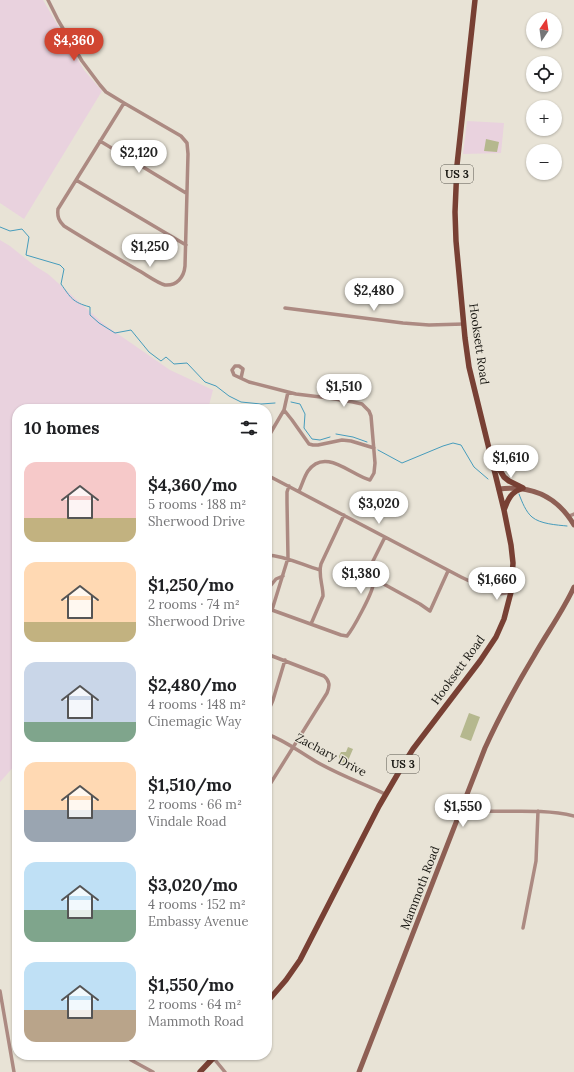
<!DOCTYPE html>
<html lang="en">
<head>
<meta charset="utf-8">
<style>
	body { margin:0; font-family:Lora,serif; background:#f6f6f6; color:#202124; height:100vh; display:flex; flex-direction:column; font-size:15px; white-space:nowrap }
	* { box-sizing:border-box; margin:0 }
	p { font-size:13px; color:#757577 }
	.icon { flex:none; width:22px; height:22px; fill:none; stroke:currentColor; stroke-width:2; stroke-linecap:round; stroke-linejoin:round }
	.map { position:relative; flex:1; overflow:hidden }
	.sheet { position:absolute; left:12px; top:404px; width:260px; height:656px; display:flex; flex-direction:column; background:#fff; border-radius:16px; box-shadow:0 1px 3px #0004 }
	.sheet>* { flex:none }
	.needle { width:26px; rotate:13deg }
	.controls { position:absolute; left:526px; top:12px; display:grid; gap:8px }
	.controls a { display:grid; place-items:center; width:36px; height:36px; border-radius:50%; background:#fff; box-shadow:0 1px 3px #0004; font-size:20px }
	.price { position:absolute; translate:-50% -34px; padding:0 9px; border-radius:14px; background:#fff; color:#222; font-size:13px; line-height:26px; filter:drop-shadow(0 1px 2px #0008) }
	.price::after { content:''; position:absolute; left:50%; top:24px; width:12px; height:9px; margin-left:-6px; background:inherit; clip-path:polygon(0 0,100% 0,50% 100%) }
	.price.current { background:#d14531; color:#fff }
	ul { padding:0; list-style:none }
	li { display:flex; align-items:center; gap:12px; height:100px; padding:0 12px }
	li span { display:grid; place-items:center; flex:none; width:112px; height:80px; border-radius:12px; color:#555 }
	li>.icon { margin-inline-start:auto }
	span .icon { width:48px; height:48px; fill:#fffc; stroke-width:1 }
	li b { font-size:17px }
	h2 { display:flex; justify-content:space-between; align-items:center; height:48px; padding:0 12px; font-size:17px }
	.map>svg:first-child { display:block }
</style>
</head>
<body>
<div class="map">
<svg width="574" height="1072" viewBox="0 0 574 1072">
	<rect width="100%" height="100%" fill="#e8e3d6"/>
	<path fill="#e9d2de" d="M0,0H43L84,70L102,91L24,219L0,203Z
		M467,121L504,123L501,153L463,154Z
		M0,240L10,246L35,266L48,274L105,325L170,370L213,390L208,409H17V763L0,782Z"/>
	<path fill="#b5b88e" d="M486,139L499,142L497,152L484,151Z
		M469,713L480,717L471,741L460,737Z
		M348,747L353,749L347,763L340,762L339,756L341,752H346Z"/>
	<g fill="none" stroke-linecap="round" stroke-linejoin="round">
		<path stroke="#469cbc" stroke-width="1" d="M0,227L10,231L22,229L29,237L26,255L60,265L64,269L61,284C71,298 72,302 90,307V315L99,323L115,333L131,330L149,352L161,361L166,357L174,364L187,363L205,382L216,386L229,396L241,402L261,404L275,403
			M291,402L300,404L305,414L304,428L312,439L320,440L330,437
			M336,434L353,437L367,442
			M378,450L402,463L443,446L453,443L461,445L474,467L488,479
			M519,494C522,502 526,512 532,517C540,524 557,525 567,526"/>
		<path stroke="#ac8a82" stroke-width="3.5" d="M48,0L58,20L82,61L100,85L106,92L124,103L181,136L187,143L188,154L185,266C184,277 177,286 165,285C157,283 144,273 136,269C112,255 88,241 64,226C59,221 57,217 58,209L124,103
			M100,141L186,193
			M76,180L186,245
			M285,308L403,323L429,325L464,324
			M241,378L243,369L239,366H235L232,370L234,375L249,382L288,392L296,394L329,398L353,402L362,404L369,411L371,416L375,463L374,473L370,480C351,475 325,447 308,471C304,477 302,485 299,491
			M284,410L292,420L309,444L313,445H318L342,440L351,441L374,448
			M267,439L284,410L288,392
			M267,475L461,577C469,581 477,585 486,587C490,587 488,587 493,586C500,585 505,588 511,592
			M289,486L287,492V502L288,558L272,610L341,635L347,636C353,629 372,594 373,585C373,580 368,576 368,571L385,537
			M569,516L574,514
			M267,555C286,556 302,565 320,570
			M372,581L380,582L420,604L430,611L448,571
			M488,587C495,595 501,595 511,592
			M267,590L276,579L283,576
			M311,624L323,596C323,585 318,575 321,564L344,515
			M267,654L324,676C330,681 330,686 327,693L267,789
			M267,714L273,700L285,660
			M267,734C286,741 298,751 315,761C337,774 362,783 385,794
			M461,810C498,814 537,807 574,816
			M523,928L536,861L538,811
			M0,991L14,1072
			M211,1055L225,1072
			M131,1060L153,1072"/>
		<path stroke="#8e5f54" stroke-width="5" d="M499,489C532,485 557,496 574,525
			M359,1072L485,748C499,717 516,686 534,656C547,633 563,611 574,587"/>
		<path stroke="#784034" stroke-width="5.5" d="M493,459L504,477L509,481L523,488
			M504,510C508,499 511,492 523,488
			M267,1002L286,980L300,960L379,806L403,765L413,749L480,661L496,637L504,619L511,592L513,563L511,545L504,510L469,367L465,338L456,241L455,212L457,165L475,0
			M200,1072L216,1055"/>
	</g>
	<g text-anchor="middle" stroke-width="3" stroke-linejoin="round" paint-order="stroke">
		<g fill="#e8e3d6" stroke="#56544d" stroke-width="1">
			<rect x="441" y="165" width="32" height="18" rx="3"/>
			<rect x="387" y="755" width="32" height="18" rx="3"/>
		</g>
		<g font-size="11" font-weight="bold" fill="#181712">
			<text x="457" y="178">US 3</text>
			<text x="403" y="768">US 3</text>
		</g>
		<g font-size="12" fill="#181712" stroke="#e8e3d6">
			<text transform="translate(479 344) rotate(82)" y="4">Hooksett Road</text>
			<text transform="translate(458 670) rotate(-54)" y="4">Hooksett Road</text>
			<text transform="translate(331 755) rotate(28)" y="4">Zachary Drive</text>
			<text transform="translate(420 888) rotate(-69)" y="4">Mammoth Road</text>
		</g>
	</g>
</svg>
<div class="controls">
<a><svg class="needle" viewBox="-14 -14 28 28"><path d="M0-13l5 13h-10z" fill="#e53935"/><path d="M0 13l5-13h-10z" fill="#757577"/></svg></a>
<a><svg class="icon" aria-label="locate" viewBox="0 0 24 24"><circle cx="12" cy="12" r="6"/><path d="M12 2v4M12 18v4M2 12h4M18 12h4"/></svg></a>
<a>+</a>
<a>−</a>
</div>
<b class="price current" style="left:74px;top:62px">$4,360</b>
<b class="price" style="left:139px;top:174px">$2,120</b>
<b class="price" style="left:150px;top:268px">$1,250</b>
<b class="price" style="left:374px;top:312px">$2,480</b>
<b class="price" style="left:344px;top:408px">$1,510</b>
<b class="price" style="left:511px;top:479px">$1,610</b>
<b class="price" style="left:379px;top:525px">$3,020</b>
<b class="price" style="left:361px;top:595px">$1,380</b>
<b class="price" style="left:497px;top:601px">$1,660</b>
<b class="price" style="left:463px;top:828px">$1,550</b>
<section class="sheet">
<h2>10 homes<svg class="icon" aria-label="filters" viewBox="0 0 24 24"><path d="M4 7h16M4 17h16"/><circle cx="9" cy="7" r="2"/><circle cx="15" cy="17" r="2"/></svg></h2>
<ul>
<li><span style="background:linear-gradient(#f6c9c9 70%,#c2b280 0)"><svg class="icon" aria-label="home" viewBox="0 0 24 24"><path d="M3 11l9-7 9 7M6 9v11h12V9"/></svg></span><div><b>$4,360/mo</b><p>5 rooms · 188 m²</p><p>Sherwood Drive</p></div></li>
<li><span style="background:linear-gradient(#ffd9b3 75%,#c2b280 0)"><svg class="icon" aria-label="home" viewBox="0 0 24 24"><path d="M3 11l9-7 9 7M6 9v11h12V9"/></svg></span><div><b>$1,250/mo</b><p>2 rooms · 74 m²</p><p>Sherwood Drive</p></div></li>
<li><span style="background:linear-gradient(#c9d6e8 75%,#7fa58c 0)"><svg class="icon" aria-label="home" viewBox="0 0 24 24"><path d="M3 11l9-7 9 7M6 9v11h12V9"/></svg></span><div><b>$2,480/mo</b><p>4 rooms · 148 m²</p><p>Cinemagic Way</p></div></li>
<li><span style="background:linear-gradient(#ffd9b3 60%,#9aa5b1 0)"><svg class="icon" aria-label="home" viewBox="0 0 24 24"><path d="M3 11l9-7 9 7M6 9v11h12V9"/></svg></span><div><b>$1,510/mo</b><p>2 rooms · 66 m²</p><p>Vindale Road</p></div></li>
<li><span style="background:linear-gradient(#bfe0f5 60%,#7fa58c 0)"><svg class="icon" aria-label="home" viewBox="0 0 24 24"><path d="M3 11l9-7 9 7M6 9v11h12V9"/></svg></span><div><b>$3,020/mo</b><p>4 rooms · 152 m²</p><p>Embassy Avenue</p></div></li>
<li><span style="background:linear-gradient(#bfe0f5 60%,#b9a48a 0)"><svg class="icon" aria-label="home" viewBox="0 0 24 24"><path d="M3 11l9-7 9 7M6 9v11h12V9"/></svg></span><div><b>$1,550/mo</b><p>2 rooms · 64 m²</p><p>Mammoth Road</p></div></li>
</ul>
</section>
</div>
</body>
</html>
